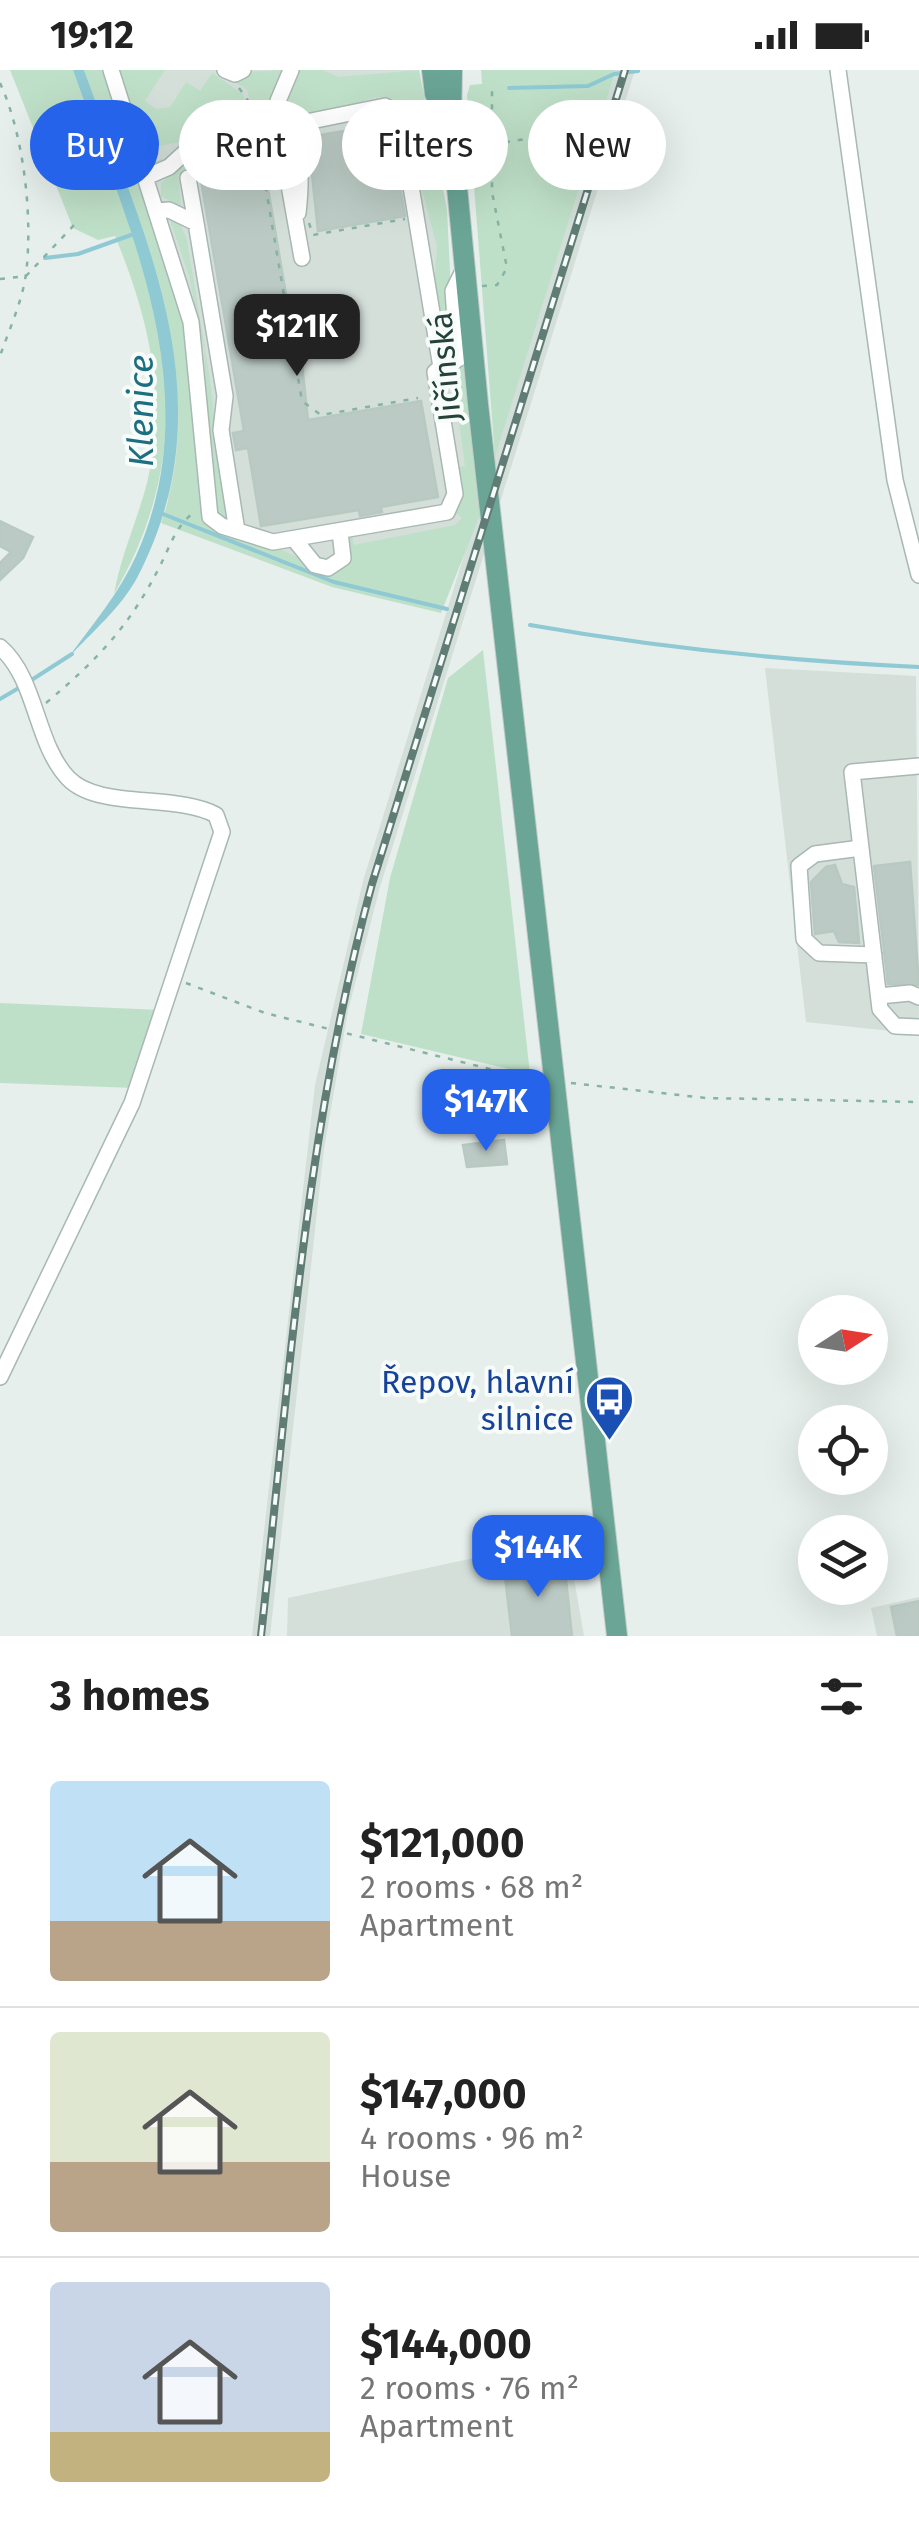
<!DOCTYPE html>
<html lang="en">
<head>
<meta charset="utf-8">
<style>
	body { margin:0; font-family:"Fira Sans",sans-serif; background:#f2f2f2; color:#222; height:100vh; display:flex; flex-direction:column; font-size:38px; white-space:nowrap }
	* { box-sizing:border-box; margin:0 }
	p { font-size:32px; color:#767676 }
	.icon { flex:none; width:55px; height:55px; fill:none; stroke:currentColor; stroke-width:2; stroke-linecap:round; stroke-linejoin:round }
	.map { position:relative; height:1566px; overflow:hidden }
	.drawer { display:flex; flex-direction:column; background:#fff; flex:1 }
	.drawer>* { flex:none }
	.banner { position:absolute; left:30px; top:30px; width:860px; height:90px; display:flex; gap:20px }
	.needle { width:65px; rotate:78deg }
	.fabs { position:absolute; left:798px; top:1225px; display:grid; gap:20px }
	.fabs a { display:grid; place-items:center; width:90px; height:90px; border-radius:50%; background:#fff; box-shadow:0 10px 40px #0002; font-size:50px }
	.price { position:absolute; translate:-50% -85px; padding:0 22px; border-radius:20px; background:#2563eb; color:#fff; font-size:32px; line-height:65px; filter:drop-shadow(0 2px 5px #0008) }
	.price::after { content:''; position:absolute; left:50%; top:60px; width:30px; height:22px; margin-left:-15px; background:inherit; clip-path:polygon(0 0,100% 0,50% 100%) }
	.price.current { background:#222; color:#fff }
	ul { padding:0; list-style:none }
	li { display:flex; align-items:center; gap:30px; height:250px; padding:0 50px }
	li+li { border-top:2px solid #e0e0e0 }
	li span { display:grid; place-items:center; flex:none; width:280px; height:200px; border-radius:10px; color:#555 }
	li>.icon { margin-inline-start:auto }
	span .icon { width:120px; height:120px; fill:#fffc; stroke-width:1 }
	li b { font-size:42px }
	h2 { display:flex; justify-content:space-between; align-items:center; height:120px; padding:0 50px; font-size:42px }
	.tag { padding:0 35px; border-radius:45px; background:#fff; box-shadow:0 10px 40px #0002; font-size:35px; line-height:90px }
	.tag.current { background:#2563eb; color:#fff }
	.status { display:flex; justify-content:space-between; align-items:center; height:70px; padding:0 50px; background:#fff; direction:ltr }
	.status svg { height:28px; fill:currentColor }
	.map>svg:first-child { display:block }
</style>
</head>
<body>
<div class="status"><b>19:12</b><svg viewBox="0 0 49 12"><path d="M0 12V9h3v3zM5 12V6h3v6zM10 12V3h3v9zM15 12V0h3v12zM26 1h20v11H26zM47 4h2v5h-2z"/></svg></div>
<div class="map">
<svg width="919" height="1566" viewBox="0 0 919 1566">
	<rect width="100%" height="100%" fill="#e6efeb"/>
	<path fill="#d4dfda" d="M89,0H414L441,159L476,445L616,0H635L380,817L348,941L324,1079L270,1566H252L315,1015L363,811L475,450L323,510L168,453L166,215Z
		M765,598L916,606L919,964L806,952Z
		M567,1468L584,1566H287L288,1528Z
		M919,1527V1566H877L871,1538Z"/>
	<path fill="#bfe0c8" d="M10,0H73C137,183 223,338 114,524C121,485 137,451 147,413C168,326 148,246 115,166L98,170L73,158Z
		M84,0H105L178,219L220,463L282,480L330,503L348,490L347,467L352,466L354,475L455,455L462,448L455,442L460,429L456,398L465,396L454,314H444V310L459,299L463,289L480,445L441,543L332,517L161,453C214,307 133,138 84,0Z
		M119,0H165L145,31L156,39L170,37L186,12L200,21L212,3L243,24L252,59L147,78L152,92L177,85L154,97L149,91Z
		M288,0L274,50L258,58L247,20L223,3Z
		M298,0H322L339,7L419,0L447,139L454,286L448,290L441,276L446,272L434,220L437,177L402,42C382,12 361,35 336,43C321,48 302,48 286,51V27Z
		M481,0H616L495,387L467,25L470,15L482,14Z
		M254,70L255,74L197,85L200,101L178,105L181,137L161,126V113L197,82Z
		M170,150H179L187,170L210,309L226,448L213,440L204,280L189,206Z
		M483,580L530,1004L361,964L390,808L448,608Z
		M0,933L161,940L134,1018L0,1013Z"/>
	<path fill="#8ec9d4" d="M73,0H84C145,169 229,330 138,506C122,537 92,562 68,588C92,555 120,522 136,486C210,320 128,158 73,0Z"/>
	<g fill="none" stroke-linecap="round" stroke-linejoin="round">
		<path stroke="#8ec9d4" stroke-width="4" d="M509,18L588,16L614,4L638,1
			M102,59L117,63
			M45,188L78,184L131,165
			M163,444L334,512L447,539
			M530,555C660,578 787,591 919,597
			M30,611L72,584
			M0,629L22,616"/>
	</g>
	<path fill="#bbcac4" stroke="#b8c9c2" stroke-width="2.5" d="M367,51L368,57L389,53L405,146L318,161L311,95L303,68L350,60L349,55Z
		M237,78L241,105L265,101L298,295L302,294L308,350L421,331L438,427L381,437L382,442L360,446L359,440L261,456L248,378L236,380L233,363L244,361L197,87Z
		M0,451L33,467L23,488L0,510V493L11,482L0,476Z
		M910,792L919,915L888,914L874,796Z
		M835,795L842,814L854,817L859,873L839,872L834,861L815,864L811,812L826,797Z
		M504,1070L507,1094L467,1097L463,1075Z
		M564,1491L572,1566H512L504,1498Z
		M919,1531V1566H897L891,1537Z"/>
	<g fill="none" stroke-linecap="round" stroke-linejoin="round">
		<defs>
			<path id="minor" d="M111,0L191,252L210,447L222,456L273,472L447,442L455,424L435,302L441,297L399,44L385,36L193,75L169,97L146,107
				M225,0L235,4L243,0
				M291,0L278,31L277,48L302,188
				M838,0L895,410L919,505
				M280,59C305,76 301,115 298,143
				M188,108L196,153
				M157,141L169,140L196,153L225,326L221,360L237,461
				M441,297L458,289L453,221L464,199
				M294,469L315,495L328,498L343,488L340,462
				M0,577C37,609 35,673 68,708C98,740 175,723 216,745L222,762L132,1033L0,1307
				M919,696L852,702L880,939L895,956L919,957
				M861,778L815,784L799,796L804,869L819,883L874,885
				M879,926L910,923L919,927"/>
			<path id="major" d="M432,0L435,24L450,53
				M452,0L451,55L478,334L617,1566"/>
		</defs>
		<use href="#minor" stroke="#a8b8b2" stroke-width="18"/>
		<use href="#major" stroke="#c2cac8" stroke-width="22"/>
		<path stroke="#86b3a5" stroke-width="2.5" stroke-dasharray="5 8" stroke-linecap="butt" d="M0,13C24,65 33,147 26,204C22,232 9,260 0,286
			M239,18L249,32L254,51
			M492,74L554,65
			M259,78L302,331L321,345L418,328
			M309,153L313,165L405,149
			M0,209L26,206L75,154
			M482,216L497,215L507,198L492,122V21
			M46,633C98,589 130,556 161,494C170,476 178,451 196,442
			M186,913L265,943L538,1011
			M571,1013L706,1028L919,1032"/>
		<use href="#minor" stroke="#fff" stroke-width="15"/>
		<use href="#major" stroke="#6aa596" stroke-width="20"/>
		<defs>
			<path id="rail" d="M261,1566C289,1314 305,1060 372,814L625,0"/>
		</defs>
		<use href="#rail" stroke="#5f7d75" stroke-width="8"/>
		<use href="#rail" stroke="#f7fbf9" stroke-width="4" stroke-dasharray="11" stroke-linecap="butt"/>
	</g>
	<defs>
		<symbol id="bus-pin" viewBox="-11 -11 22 30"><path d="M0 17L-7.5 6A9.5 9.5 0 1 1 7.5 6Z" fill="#1a4fb4" stroke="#f7fbf9"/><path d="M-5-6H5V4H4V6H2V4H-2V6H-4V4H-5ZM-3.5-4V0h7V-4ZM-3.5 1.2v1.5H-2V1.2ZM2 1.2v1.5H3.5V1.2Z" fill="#fff"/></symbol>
	</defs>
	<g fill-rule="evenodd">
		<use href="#bus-pin" x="582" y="1302" width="55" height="75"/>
	</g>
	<g text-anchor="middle" stroke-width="8" stroke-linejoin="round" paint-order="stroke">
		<g font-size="32" fill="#24423a" stroke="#f7fbf9">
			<text transform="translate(445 297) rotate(-95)" y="11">Jičínská</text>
		</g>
		<g font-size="32" fill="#164399" stroke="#f7fbf9" text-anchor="end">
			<text x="574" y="1323">Řepov, hlavní<tspan x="574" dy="37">silnice</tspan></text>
		</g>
		<g font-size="35" font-style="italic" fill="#1c6f80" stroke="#f7fbf9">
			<text transform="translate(141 341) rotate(-90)" y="12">Klenice</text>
		</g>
	</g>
</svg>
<div class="fabs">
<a><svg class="needle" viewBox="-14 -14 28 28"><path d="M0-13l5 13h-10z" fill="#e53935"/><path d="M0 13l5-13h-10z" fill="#767676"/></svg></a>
<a><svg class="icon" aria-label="locate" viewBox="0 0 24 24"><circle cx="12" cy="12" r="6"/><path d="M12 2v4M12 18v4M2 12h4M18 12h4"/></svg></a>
<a><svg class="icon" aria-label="layers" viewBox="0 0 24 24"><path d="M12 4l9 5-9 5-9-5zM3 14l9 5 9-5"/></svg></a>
</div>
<b class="price current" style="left:297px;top:309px">$121K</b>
<b class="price" style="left:486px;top:1084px">$147K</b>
<b class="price" style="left:538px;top:1530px">$144K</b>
<div class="banner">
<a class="tag current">Buy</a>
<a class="tag">Rent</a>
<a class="tag">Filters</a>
<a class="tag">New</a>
</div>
</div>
<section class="drawer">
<h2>3 homes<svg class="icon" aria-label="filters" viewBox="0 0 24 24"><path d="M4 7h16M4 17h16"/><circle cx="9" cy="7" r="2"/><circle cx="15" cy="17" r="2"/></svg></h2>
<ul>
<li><span style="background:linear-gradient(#bfe0f5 70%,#b9a48a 0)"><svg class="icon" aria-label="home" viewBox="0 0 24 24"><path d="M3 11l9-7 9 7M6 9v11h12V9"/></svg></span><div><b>$121,000</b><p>2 rooms · 68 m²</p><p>Apartment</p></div></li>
<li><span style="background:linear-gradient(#dfe7d0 65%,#b9a48a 0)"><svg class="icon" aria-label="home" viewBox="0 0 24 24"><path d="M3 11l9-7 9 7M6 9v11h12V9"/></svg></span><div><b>$147,000</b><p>4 rooms · 96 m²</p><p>House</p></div></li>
<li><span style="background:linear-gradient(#c9d6e8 75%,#c2b280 0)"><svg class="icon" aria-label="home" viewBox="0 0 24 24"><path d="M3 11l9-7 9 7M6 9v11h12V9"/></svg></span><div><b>$144,000</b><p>2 rooms · 76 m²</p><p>Apartment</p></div></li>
</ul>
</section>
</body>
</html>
